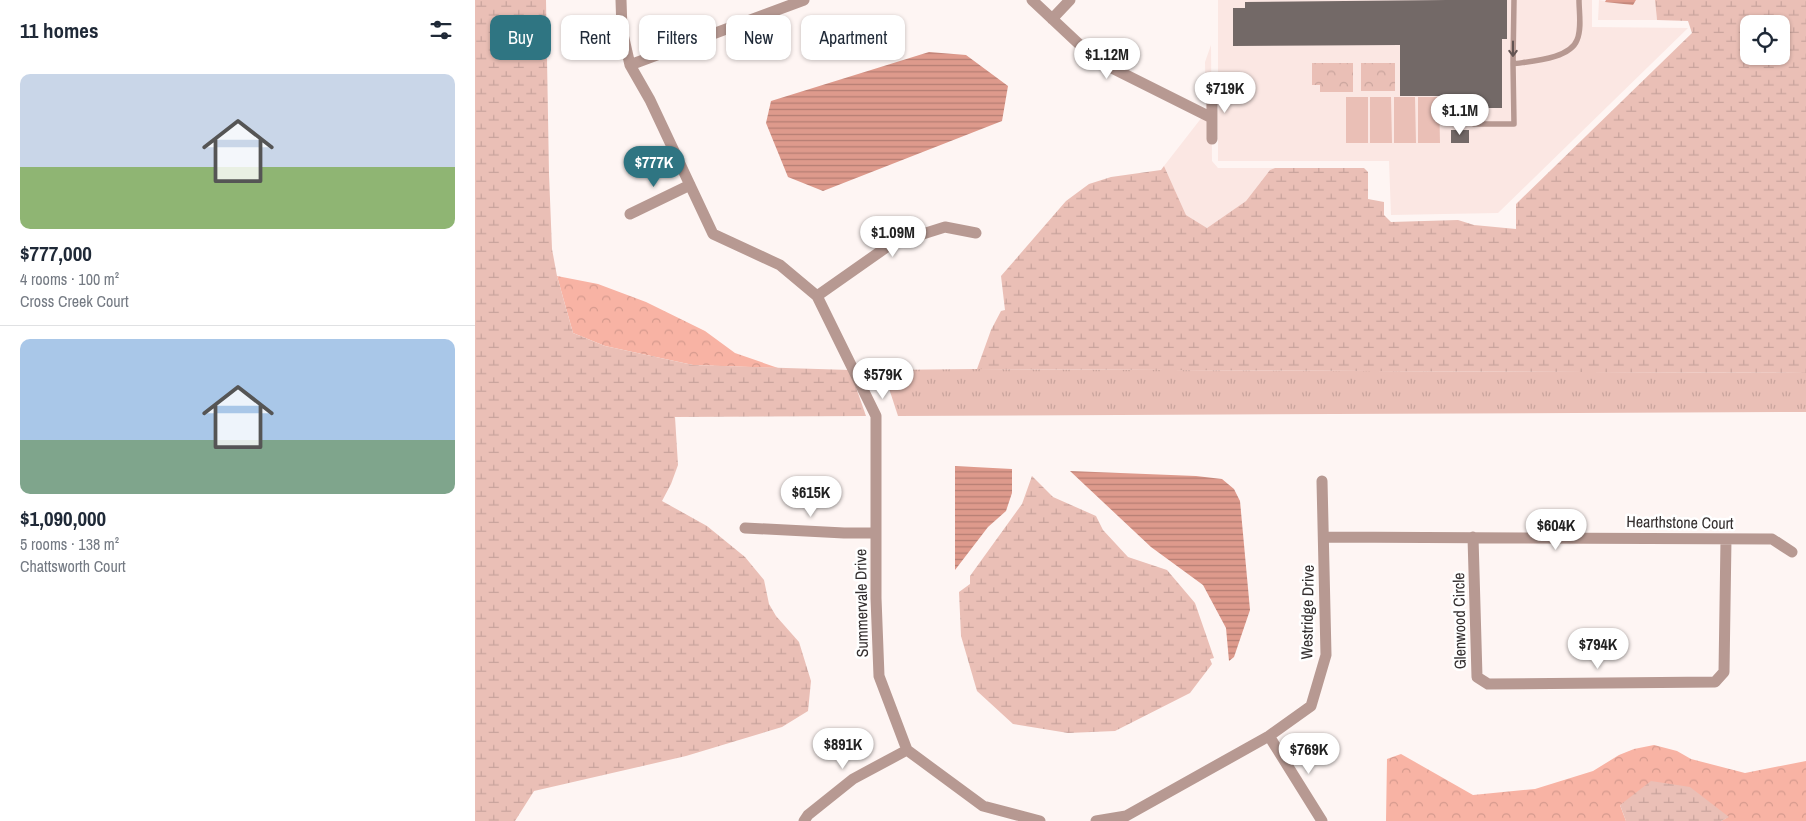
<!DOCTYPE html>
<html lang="en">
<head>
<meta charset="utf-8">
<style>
	body { margin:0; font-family:"Archivo Narrow",sans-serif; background:#f6f6f7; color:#1f2937; height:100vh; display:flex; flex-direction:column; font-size:19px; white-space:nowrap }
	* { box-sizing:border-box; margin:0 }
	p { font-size:16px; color:#747a83 }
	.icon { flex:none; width:28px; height:28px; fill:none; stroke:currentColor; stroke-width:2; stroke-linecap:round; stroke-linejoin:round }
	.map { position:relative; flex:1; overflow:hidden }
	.panel { display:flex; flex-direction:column; background:#fff; width:475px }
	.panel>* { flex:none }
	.hud { position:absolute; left:15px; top:15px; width:475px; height:45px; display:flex; gap:10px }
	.buttons { position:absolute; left:1265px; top:15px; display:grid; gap:10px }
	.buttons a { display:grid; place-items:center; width:50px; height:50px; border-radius:10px; background:#fff; box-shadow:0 1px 4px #0004; font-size:25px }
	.price { position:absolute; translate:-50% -42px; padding:0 11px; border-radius:18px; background:#fff; color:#222; font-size:16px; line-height:32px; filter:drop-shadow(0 1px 2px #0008) }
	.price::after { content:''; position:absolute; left:50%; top:30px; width:15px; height:11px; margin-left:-8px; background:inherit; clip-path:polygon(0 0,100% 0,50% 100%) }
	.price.current { background:#2f7582; color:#fff }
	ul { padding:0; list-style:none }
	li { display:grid; align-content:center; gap:10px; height:265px; padding:0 20px }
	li+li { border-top:1px solid #e0e1e3 }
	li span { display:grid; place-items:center; height:155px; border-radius:10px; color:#555 }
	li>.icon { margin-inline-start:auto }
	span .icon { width:90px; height:90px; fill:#fffc; stroke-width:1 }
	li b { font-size:21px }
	h2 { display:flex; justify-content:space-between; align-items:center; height:60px; padding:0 20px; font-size:21px }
	.chip { padding:0 18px; border-radius:10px; background:#fff; box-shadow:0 1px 4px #0004; font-size:18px; line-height:45px }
	.chip.current { background:#2f7582; color:#fff }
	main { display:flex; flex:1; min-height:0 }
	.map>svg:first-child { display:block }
</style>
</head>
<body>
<main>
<section class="panel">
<h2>11 homes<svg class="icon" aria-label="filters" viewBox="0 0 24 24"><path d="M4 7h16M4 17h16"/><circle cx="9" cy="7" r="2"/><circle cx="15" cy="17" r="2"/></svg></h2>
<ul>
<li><span style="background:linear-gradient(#c9d6e8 60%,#8fb573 0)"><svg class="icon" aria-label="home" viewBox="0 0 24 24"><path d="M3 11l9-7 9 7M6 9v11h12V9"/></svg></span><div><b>$777,000</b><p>4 rooms · 100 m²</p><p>Cross Creek Court</p></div></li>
<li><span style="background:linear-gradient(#a9c7e8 65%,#7fa58c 0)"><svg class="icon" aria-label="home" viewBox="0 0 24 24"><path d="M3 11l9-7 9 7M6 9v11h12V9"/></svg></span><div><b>$1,090,000</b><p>5 rooms · 138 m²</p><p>Chattsworth Court</p></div></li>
</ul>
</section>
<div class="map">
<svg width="1331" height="821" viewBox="0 0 1331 821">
	<defs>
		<pattern id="grass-tufts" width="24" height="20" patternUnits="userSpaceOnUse" patternTransform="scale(1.25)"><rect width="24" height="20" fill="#eabfb6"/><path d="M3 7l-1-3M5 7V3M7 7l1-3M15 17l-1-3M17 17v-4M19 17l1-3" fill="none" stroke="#c9a49d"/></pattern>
		<pattern id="forest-crowns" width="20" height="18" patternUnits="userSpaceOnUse" patternTransform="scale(1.25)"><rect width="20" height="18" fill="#f8b3a4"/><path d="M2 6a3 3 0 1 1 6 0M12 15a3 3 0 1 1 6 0" fill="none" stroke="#d59a8e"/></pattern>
		<pattern id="wetland-marsh" width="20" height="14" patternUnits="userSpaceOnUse" patternTransform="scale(1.25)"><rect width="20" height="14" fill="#eabfb6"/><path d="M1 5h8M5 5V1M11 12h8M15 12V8" fill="none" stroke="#c9a49d"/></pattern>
		<pattern id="park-crowns" width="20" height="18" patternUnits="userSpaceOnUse" patternTransform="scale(1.25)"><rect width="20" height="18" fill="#eabfb6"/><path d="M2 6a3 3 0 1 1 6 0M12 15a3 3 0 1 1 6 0" fill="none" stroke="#c9a49d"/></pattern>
		<pattern id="water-rules" width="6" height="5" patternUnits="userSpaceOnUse" patternTransform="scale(1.25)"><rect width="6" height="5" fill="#de9a8c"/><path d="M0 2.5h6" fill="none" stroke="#b57e73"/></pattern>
	</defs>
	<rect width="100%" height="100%" fill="#fef5f3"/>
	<path fill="#fbe7e3" d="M743,0H1117V27L1213,28L1023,213L916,215L914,161H743Z
		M1124,0L1157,5L1161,0H1180L1182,20H1123Z
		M736,45L737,161L743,168H800L795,170L771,201L732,228L711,215L689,166L731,112L730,62Z"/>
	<path fill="url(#grass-tufts)" d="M502,369L1331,373V412L423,416L408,370Z"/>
	<path fill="url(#forest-crowns)" d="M82,276L123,284L171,302L230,331L260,353L303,368L218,365L130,346L98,333Z
		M1179,745L1202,751L1216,759L1270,773L1331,761V821H1246L1253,817L1145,805L1151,821H911L912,759L926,754L998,795L1060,789L1118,771L1144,755L1159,749Z"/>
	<path fill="url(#wetland-marsh)" fill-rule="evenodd" d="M0,0H71L74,174L77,249L82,276L98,333L130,346L218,365L375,370L391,416L200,417L203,465L196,484L187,501L232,526L270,557L289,580L294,604L301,616L324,642L336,681L333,711L307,727L211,756L59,791L40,821H0Z
		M1180,0H1331V373L502,369L516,330L526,311L530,310L526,276L591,201L614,184L636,177L686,170L689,166L711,215L732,228L771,201L795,170L800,168H889L893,172V199L909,202V215L916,222L983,220L999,225L1041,229V204L1217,33L1213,21L1182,20ZM1274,24H1306V56H1274Z
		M557,476L578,497L621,516L628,530L653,557L692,570L720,603L739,658L735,659L737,664L715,693L640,731L593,733L538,724L502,691L486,636L484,592L495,584V576L547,504Z
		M1176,781L1215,787L1254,817L1246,821H1151L1145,805Z"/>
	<path fill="url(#park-crowns)" d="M837,63H878V92H845V85H837Z
		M886,63H920V91H886Z"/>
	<path fill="#eabfb6" d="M871,97H893V143H871Z
		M895,97H916L917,143H895Z
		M919,97H940L941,143H919Z
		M943,97H964L965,143H943Z"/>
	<path fill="url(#water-rules)" d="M1131,0H1161L1158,5L1130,2Z
		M454,52L491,55L533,86L527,121L348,191L313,177L291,123L296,101Z
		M480,466L537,469V493L531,511L513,527L480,570Z
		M595,471L721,476L747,479L759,489L765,501L775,610L759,657L754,661L751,628L728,585L676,547Z"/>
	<path fill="#736967" d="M971,0H1032V39H1027V108H971V96H925V45L758,46V8H770V2Z
		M976,130H994V143H976Z"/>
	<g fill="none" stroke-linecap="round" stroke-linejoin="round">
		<path stroke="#b79992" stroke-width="5.5" d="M1039,0L1038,64C1056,61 1095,59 1102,40C1107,29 1104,12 1104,0
			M999,124H1039L1038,64"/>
		<path stroke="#b79992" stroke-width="11" d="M146,0L147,30L155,65L175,100L238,234L305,265L342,296L401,416V598L404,676L432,750L508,806L565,821
			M557,0L621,60L737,118
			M577,19L595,0
			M155,65L329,0
			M737,89V139
			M155,214L215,185
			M342,296L416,244L470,227L501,233
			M270,528L369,533H401
			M849,537L1297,539L1317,552
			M998,537L1002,677L1013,684L1240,682L1249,672L1251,539
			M794,736L847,821
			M329,821L333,815L378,779L432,750
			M621,821L651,816L794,736L836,706L851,655L847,481"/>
	</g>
	<defs><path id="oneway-shaft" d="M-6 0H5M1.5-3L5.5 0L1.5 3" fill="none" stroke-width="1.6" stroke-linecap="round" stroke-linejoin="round" transform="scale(1.25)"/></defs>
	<use stroke="#625452" href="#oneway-shaft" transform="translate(1038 49) rotate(90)"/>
	<g text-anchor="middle" stroke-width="5" stroke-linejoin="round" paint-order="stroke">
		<g font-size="16" fill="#342f2f" stroke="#fff">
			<text transform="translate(1205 522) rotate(1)" y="6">Hearthstone Court</text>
			<text transform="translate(386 603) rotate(-91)" y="6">Summervale Drive</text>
			<text transform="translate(832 612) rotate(-89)" y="6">Westridge Drive</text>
			<text transform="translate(984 621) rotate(-91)" y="6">Glenwood Circle</text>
		</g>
	</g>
</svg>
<div class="buttons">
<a><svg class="icon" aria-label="locate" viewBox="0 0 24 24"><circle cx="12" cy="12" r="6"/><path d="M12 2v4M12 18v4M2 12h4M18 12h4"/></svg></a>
</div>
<b class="price" style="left:632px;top:80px">$1.12M</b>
<b class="price" style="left:750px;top:114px">$719K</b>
<b class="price" style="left:985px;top:136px">$1.1M</b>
<b class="price current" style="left:179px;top:188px">$777K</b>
<b class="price" style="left:418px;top:258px">$1.09M</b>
<b class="price" style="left:408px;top:400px">$579K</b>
<b class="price" style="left:336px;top:518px">$615K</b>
<b class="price" style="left:1081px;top:551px">$604K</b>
<b class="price" style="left:1123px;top:670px">$794K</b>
<b class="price" style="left:368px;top:770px">$891K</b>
<b class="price" style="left:834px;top:775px">$769K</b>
<div class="hud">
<a class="chip current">Buy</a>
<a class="chip">Rent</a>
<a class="chip">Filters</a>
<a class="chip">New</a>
<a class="chip">Apartment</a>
</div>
</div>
</main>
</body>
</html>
